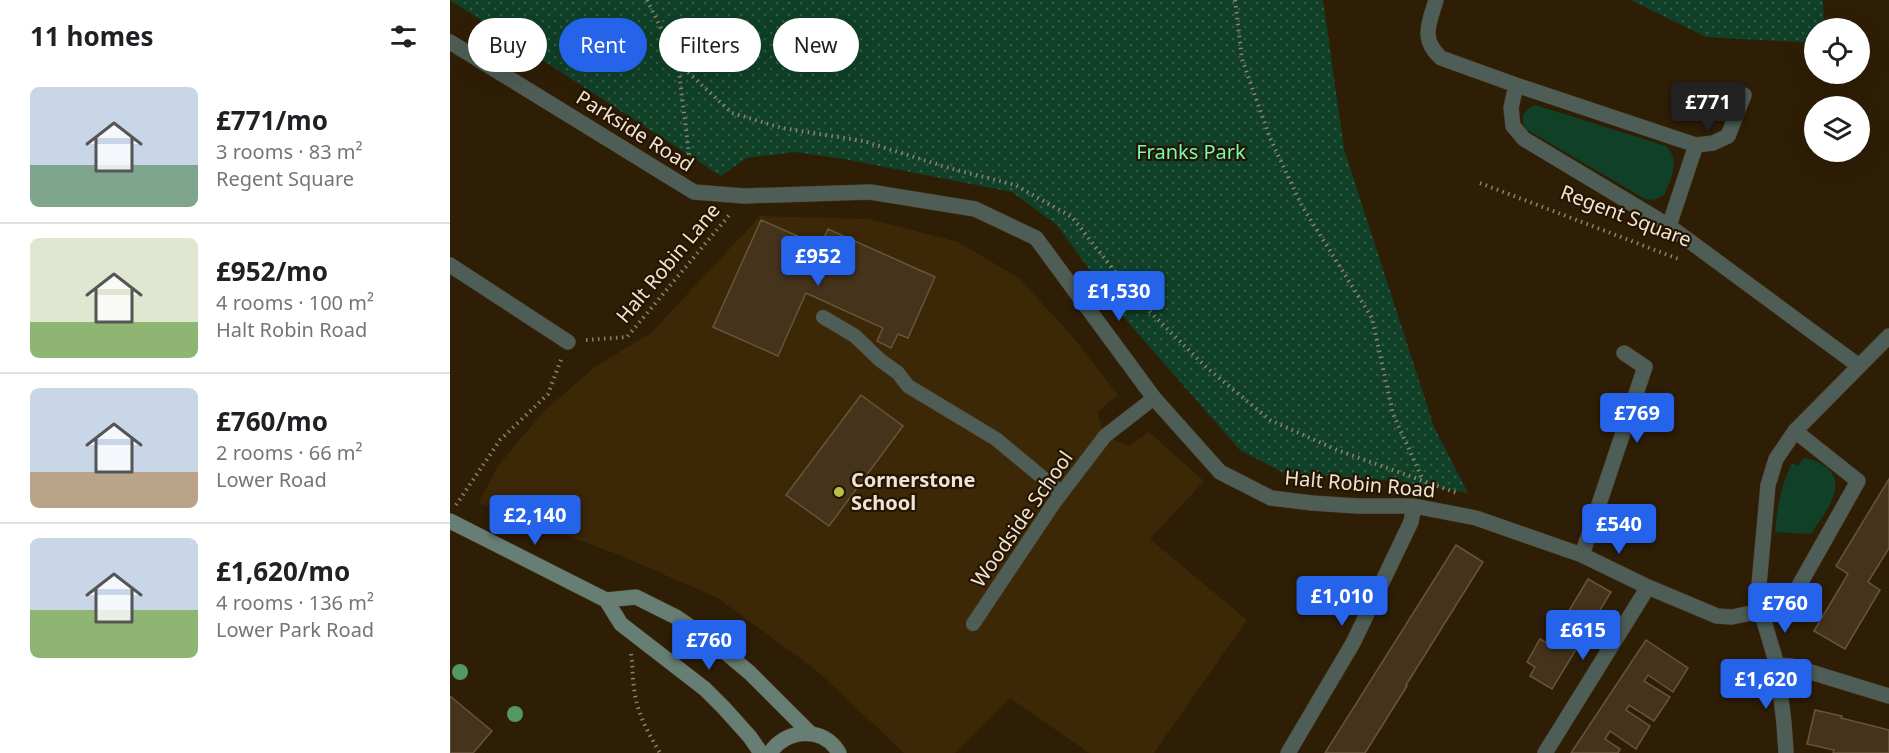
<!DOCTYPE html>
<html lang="en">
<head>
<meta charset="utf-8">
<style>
	body { margin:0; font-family:"Noto Sans",sans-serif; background:#f2f2f2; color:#202124; height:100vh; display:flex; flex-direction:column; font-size:22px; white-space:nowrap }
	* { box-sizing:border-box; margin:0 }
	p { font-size:20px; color:#757577 }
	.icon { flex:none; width:33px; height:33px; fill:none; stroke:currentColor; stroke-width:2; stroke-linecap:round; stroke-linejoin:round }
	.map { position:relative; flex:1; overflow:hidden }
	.drawer { display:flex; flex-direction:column; background:#fff; width:450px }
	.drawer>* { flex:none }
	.top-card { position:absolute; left:18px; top:18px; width:570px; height:54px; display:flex; gap:12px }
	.tools { position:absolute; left:1354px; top:18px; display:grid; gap:12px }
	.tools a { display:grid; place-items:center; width:66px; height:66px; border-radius:50%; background:#fff; box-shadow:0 6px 24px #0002; font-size:30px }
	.price { position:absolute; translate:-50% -51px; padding:0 14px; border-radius:6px; background:#2563eb; color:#fff; font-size:20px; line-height:39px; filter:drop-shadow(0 2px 3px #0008) }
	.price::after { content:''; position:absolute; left:50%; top:36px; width:18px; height:14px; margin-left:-9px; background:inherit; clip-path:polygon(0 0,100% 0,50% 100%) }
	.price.active { background:#222; color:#fff }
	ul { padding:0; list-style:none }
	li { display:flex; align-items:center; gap:18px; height:150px; padding:0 30px }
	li+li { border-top:2px solid #e0e0e0 }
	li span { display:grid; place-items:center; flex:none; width:168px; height:120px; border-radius:9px; color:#555 }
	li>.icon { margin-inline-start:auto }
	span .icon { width:72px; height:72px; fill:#fffc; stroke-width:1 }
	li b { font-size:26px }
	h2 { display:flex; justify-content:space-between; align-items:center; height:72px; padding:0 30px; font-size:26px }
	.chip { padding:0 21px; border-radius:27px; background:#fff; box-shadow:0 6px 24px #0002; font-size:21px; line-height:54px }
	.chip.active { background:#2563eb; color:#fff }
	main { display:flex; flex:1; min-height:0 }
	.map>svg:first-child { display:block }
</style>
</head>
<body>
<main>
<section class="drawer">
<h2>11 homes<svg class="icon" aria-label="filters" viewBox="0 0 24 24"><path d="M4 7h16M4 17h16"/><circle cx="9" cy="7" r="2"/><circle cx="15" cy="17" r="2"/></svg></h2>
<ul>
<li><span style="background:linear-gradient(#c9d6e8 65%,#7fa58c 0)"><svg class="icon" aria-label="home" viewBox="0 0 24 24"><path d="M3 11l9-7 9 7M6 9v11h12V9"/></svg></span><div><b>£771/mo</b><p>3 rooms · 83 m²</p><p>Regent Square</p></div></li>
<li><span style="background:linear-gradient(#dfe7d0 70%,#8fb573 0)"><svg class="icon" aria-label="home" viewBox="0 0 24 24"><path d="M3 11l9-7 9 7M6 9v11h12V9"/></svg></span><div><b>£952/mo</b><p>4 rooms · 100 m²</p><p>Halt Robin Road</p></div></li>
<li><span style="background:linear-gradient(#c9d6e8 70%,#b9a48a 0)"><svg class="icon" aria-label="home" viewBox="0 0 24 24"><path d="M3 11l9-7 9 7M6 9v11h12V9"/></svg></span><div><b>£760/mo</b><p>2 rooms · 66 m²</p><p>Lower Road</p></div></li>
<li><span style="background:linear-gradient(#c9d6e8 60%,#8fb573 0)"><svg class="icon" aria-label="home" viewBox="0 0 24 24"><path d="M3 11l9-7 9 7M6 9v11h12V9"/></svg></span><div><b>£1,620/mo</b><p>4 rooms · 136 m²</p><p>Lower Park Road</p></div></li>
</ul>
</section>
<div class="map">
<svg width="1439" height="753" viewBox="0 0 1439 753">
	<defs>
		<pattern id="park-dots" width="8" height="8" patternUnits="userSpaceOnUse" patternTransform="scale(1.5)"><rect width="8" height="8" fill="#104028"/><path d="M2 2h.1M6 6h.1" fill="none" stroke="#335b46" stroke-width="1.8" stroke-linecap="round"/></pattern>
	</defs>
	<rect width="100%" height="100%" fill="#2f1e06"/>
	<path fill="#3c2706" d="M310,216L419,219L508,242L569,278L622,336L668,395L647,412L655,436L678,446L699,432L754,481L700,539L797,620L704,753H639L560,698L505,753H454L366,670L266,597L169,555L29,503L47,467L93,412L145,367L202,332Z"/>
	<path fill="#104028" d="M1085,105L1216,146C1231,162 1221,176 1215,194L1204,200L1195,199L1076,129L1073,123V115L1080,107Z
		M1354,458C1363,459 1369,462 1376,467C1400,485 1372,516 1361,534L1325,532C1327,508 1331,485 1342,463L1348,466Z"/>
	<path fill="url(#park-dots)" d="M0,0H873L894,149L984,427L1018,493L945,481L834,473L790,450L676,320L607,225L562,192L394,159L345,152L296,158L271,176Z
		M1181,0H1373L1374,28H1365V43L1256,37Z"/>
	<path fill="#45331b" stroke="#68553c" stroke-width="1.5" d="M311,220L370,246L378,229L485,277L458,338L448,334L441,348L427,341L433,328L356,293L328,356L263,327Z
		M411,395L453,426L379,526L336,495Z
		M1439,479V548L1418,582L1430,590L1395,649L1364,631L1398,574L1386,566Z
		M1006,545L1033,562L956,685L957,686L915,753H875Z
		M1138,579L1161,592L1102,689L1080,676L1085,667L1077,662L1090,639L1099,644Z
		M1196,640L1238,668L1223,692L1198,675L1194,681L1220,697L1204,721L1179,705L1176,710L1200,726L1186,749L1160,731L1155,739L1170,749L1168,753H1121Z
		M0,696L42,731L23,753H0Z
		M1365,710L1392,716L1391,718L1439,730V753H1383L1384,750L1357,744Z"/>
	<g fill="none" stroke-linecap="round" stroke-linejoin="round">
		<defs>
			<path id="service" d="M373,317L405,336L430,360L448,373L458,386L546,439L611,493
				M523,624L604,503L655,436L704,398"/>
			<path id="minor" d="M986,0C979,24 970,39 991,58L1066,85L1246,145L1219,226L1409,366
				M0,42L244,192L294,196L420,192L525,209L586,238L704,398L770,472L821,498L862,503L907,506H964L1026,518L1132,555L1198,587L1267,616L1282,617L1311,611
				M1066,85L1061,108L1063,126L1074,139L1219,226
				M1246,145L1263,143L1278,136L1294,95
				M0,265L118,342
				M1345,431L1408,481L1346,591
				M1132,555L1195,367L1174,353
				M1327,665L1341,666L1439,696
				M838,753L903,643L961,522L964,506
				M1095,753L1198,587"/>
			<path id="tertiary" d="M1336,753L1334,723L1327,665L1311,611L1309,585L1318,485L1326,459L1345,431L1439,336"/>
			<path id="secondary" d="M0,521L156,600L171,624L255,689L274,708L300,737L311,753
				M156,600L186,597L226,617L263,642L300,673L360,733
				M320,753C336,728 374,726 389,753"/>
		</defs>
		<use href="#service" stroke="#4a3a23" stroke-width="15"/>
		<use href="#minor" stroke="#4a3a23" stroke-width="16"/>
		<use href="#tertiary" stroke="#4a3a23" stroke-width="16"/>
		<use href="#secondary" stroke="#4a3a23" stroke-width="16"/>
		<path stroke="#90816f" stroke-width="4" stroke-dasharray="1.5 4.5" stroke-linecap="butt" d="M197,0L228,63L282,113L332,128L413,141L499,168L565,185L622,217L684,296L757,368L820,420L887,450L1007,493
			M785,0L792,59L820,138L852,206L922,318L943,414L973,480
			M228,64L241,170
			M1030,183L1231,260
			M136,340L177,337L281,213
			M6,505L50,440L98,394L112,357
			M181,654C183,665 182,676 184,687C186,711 198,733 210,753"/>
		<use href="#service" stroke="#4f5d57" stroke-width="14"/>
		<use href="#minor" stroke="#4f5d57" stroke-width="15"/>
		<use href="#tertiary" stroke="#4f5d57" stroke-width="15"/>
		<use href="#secondary" stroke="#677e74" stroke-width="15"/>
	</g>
	<g fill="#569766">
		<circle cx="10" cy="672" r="8"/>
		<circle cx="65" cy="714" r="8"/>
	</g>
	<circle fill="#b8c147" stroke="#251500" stroke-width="2" cx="389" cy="492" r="6"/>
	<g text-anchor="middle" stroke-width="4.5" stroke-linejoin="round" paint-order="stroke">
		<g font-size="20" fill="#efe3d5" stroke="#251500">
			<text transform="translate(185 131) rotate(32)" y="7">Parkside Road</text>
			<text transform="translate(1176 216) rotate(21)" y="7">Regent Square</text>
			<text transform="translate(218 263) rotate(-50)" y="7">Halt Robin Lane</text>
			<text transform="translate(910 484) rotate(5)" y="7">Halt Robin Road</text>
			<text transform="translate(572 519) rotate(-55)" y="7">Woodside School</text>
		</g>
		<g font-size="20" fill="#75fab5" stroke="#251500">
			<text x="741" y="159">Franks Park</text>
		</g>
		<g font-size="20" font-weight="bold" fill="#efe3d5" stroke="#251500" text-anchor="start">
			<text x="401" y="487">Cornerstone<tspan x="401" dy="23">School</tspan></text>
		</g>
	</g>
</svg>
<div class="tools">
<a><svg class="icon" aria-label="locate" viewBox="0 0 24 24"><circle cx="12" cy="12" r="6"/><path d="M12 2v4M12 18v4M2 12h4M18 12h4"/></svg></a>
<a><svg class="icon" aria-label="layers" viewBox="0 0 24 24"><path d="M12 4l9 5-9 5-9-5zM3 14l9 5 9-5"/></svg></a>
</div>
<b class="price active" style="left:1258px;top:133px">£771</b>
<b class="price" style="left:368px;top:287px">£952</b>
<b class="price" style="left:669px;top:322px">£1,530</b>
<b class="price" style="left:1187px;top:444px">£769</b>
<b class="price" style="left:85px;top:546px">£2,140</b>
<b class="price" style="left:1169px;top:555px">£540</b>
<b class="price" style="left:892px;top:627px">£1,010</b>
<b class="price" style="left:1335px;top:634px">£760</b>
<b class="price" style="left:1133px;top:661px">£615</b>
<b class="price" style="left:259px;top:671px">£760</b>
<b class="price" style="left:1316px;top:710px">£1,620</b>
<div class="top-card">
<a class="chip">Buy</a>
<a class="chip active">Rent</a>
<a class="chip">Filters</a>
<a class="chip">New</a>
</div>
</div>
</main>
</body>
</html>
